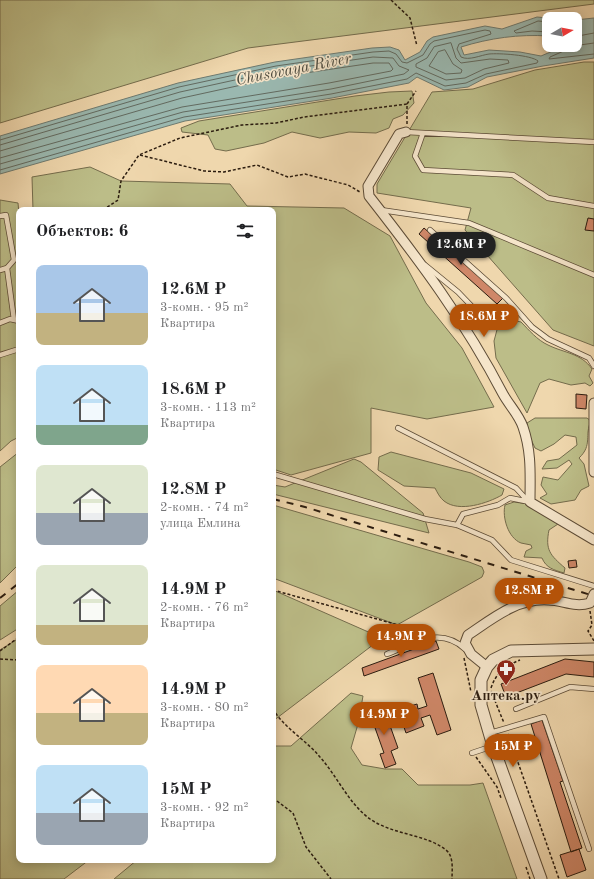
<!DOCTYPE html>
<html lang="ru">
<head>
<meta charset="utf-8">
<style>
	body { margin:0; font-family:"Old Standard TT",serif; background:#f2f2f2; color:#202124; height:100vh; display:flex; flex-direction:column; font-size:15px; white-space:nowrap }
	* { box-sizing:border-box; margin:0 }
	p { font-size:13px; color:#757577 }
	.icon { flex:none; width:22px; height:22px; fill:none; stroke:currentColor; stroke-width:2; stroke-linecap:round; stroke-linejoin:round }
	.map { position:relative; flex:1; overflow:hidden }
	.details { position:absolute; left:16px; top:207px; width:260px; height:656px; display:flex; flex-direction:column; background:#fff; border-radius:8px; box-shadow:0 2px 10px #0003 }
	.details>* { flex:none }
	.needle { width:26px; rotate:80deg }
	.fabs { position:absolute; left:542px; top:12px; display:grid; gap:8px }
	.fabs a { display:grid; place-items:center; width:40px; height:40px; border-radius:8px; background:#fff; box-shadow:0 2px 10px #0003; font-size:20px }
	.price { position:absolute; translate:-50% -34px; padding:0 9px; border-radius:14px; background:#b45309; color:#fff; font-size:13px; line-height:26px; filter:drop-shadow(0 1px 2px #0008) }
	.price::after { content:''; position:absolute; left:50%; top:24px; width:12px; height:9px; margin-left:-6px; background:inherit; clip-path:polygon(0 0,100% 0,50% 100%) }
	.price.active { background:#222; color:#fff }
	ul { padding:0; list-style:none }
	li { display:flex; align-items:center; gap:12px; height:100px; padding:0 20px }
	li span { display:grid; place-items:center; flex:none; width:112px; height:80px; border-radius:8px; color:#555 }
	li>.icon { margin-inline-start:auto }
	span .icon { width:48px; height:48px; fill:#fffc; stroke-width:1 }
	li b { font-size:17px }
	h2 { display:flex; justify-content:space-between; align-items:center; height:48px; padding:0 20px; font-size:17px }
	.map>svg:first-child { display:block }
</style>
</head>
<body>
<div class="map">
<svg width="594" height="879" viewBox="0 0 594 879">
	<rect width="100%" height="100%" fill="#efd7ad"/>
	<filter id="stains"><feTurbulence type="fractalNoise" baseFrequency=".005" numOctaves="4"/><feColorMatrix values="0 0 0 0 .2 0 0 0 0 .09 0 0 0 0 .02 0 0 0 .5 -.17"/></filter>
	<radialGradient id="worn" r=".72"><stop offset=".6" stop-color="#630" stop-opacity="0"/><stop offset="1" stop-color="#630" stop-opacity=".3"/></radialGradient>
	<path fill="#bcbd88" stroke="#746c4c" d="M0,0H594V4L248,48L0,123Z
		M584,62H594V346L553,330L465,230L471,208L377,193V184L432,92L473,89L535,70Z
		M412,91L414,103L403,115L393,119L389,128L376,133L349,132L320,138L292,132L264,143L226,151L215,149L208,135L182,132L181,128L199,121L355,96L389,92Z
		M90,167L121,181L230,184L247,206L344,208L390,236L426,303L462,348L494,407L427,419L371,408V453L291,475L273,469V210H33L32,177Z
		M0,200L18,203L19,214V437L11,441L0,451Z
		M512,320L521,322C529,330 537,340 548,345C564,353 581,353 592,369L589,376L593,383L590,386L585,383L571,385L549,379L540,383L527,413L496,358L494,341L498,326Z
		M535,418H587L591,421C584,435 593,445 579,458L584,464L589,486L581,490L575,500L551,504L540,498L547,494L541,485L543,477L558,480L572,464L569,460L557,468L542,469L547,461L559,459L577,445L576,437L565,435L554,444L541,451L535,448L528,433L527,423Z
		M19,452V564L0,583V467Z
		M391,452L471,473L504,489L502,495C488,503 459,513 444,501C440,498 437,492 435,488L404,486L378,470L379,457Z
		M354,459L361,462L423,513L429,533L273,494V485L285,487Z
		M514,502L528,504L558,524L549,530C545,550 550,555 565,568L564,573C554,570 546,568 542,558L524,557L526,551L532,548L531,545C528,544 524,544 521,543C508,538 502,517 505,505Z
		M273,505L469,562L482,567L484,572L482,577L397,625L273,578Z
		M19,590V628L0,640V606Z
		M273,590L382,638L273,721Z
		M19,638V860H89L64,879H0V650Z
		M351,693L363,696L358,724L351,748L362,765L385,769H402L418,785H470L483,783L517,879H114L137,860H273V748L276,746H291Z"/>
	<path fill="#9ab8b0" stroke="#6e7a70" d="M537,17L558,19H549V36C519,34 490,38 461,47L464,55L489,50L520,52L541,56L567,45H575V20L594,18V58L543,66L487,77L468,87L444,90L417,77L409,83L332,98L185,121L0,174V136L178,83L275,62L372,48L390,47L399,50L405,60L420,52L427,41L433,37L485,26L502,29Z"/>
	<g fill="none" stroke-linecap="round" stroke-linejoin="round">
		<path stroke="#626a60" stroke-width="1" d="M549,22L538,21L514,31L516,33L532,31L549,32
			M594,33L578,36L576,38L580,45L594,43
			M451,43L456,58L461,63L490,59L508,60L509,63L484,69L465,78L446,80L416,67V64L427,58L434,47Z
			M567,45L566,50L550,57L549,59L594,54
			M445,50L453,64L462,70L461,73L446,74L429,66L438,52Z
			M0,140L179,87L276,66L373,52L389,51L396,54L402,62L407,63L423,55L430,44L434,41L485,30L490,31L491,34L459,44L457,49L461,57C469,61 481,55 489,54C499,53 531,55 538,61L537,63L486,74L466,83L445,86L416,73L407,79L331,94L184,117L0,170
			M0,145L180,92L276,71L373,57L393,58L399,66L409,70L404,74L331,89L183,112L0,164
			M0,151L182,98L278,77L373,63H389L393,69L391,71L329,83L182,107L0,158"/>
	</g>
	<path fill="#cf8768" stroke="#2b1c0f" d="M588,218L594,219V231L585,230Z
		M424,228L503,298L497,304L419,234Z
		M576,394L587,395L586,409L576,408Z
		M576,560L577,567L569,568L568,561Z
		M436,641L439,649L364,676L362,668Z
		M565,659L594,662V677L566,674L506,697L501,684Z
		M433,673L451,730L437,735L430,715L421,718L424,726L406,733L398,710L417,704L418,709L427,706L418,678Z
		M383,706L398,748L391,751L396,764L385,768L380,754L384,753L369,711Z
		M542,720L563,781L560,782L582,848L571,852L531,724Z
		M579,849L586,870L567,877L560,855Z"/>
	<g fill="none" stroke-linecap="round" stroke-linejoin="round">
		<defs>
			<path id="service" d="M406,132L594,142
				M423,133L415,156L423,170L513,175L548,198L594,206
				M381,210L469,223L594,275
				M0,216L6,215L14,260L7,268L0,270
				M430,230L506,298L532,327L548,339L589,358L594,366
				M425,265L458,292L483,318L494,321L513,307
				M7,268L14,320
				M0,323L10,319L19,321
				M0,355L19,349
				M398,428L516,488L528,501
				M273,474L425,519L457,525L492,540L511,560L594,586
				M457,525L463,514L498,505L510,498L530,502
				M387,654C415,643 440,626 465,649
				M516,709L570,687L594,689
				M490,733L544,717L589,849
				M472,753L493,746"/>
			<path id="minor" d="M406,132L399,134L368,186L369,196C419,260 465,321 503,394C509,405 519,415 523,427C532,453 530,476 530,502L594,540
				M594,403V472
				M487,667L471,654L465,643L468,635C492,619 517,598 548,600C563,600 574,608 590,603L594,594"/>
			<path id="tertiary" d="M541,879L493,746L481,705V680L487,667L493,660L511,651L594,649"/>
		</defs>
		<use href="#service" stroke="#5c4b36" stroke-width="6"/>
		<use href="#minor" stroke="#5c4b36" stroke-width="11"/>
		<use href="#tertiary" stroke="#5c4b36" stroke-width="13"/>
		<path stroke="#2b1c0f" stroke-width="1.5" stroke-dasharray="3 2" stroke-linecap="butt" d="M391,0L410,18L417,46
			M407,124V104L416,91
			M140,155L204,171L224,172L257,165L288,177L305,174L348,185L360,192
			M103,210L118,200L121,181L139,155L180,138L242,125L276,123L304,117L407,104
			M273,590L427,633
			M590,611L592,625L588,631L594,641
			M0,651L19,637
			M464,658L471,692
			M0,659L19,660
			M491,688C496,673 505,666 520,660
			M491,691L504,723
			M273,709C284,728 306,740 320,757C337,776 349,804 370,819C393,835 426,834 446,850C454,856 452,870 452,879
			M508,734L559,879
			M476,757L497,787L501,798
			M273,798L293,813L306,847L331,879
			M526,867L530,879"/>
		<use href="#service" stroke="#f5e5ca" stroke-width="4.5"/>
		<use href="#minor" stroke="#f5e5ca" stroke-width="9"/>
		<use href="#tertiary" stroke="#f5e5ca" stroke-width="11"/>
		<path stroke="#2b1c0f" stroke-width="2" stroke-dasharray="7 7" stroke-linecap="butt" d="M273,499L305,507L594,596
			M0,598L19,583"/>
	</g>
	<defs>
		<symbol id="pharmacy-pin" viewBox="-11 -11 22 30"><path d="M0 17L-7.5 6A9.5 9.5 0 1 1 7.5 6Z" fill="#8f2418" stroke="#f5e5ca"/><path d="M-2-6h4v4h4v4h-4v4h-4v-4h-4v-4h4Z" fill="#fff"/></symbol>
	</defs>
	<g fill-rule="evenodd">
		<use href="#pharmacy-pin" x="495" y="658" width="22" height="30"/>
	</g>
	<g text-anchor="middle" stroke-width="3.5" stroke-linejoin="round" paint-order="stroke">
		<g font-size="15" font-weight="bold" fill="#2b1c0f" stroke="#f5e5ca">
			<text x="506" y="700">Аптека.ру</text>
		</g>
		<g font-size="16" font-style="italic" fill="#4c4b3f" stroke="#f5e5ca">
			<text transform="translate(293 68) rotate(-11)" y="6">Chusovaya River</text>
		</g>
	</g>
	<rect width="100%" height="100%" filter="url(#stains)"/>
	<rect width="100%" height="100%" fill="url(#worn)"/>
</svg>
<div class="fabs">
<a><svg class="needle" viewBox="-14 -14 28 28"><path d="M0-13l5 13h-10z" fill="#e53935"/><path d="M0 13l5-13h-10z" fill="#757577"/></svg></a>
</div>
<b class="price active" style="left:461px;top:266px">12.6M ₽</b>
<b class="price" style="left:484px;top:338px">18.6M ₽</b>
<b class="price" style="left:529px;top:612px">12.8M ₽</b>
<b class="price" style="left:401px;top:658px">14.9M ₽</b>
<b class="price" style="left:384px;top:736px">14.9M ₽</b>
<b class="price" style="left:513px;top:768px">15M ₽</b>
<section class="details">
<h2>Объектов: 6<svg class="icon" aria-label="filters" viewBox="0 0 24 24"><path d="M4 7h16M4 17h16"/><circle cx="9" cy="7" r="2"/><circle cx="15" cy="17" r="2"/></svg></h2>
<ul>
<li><span style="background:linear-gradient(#a9c7e8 60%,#c2b280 0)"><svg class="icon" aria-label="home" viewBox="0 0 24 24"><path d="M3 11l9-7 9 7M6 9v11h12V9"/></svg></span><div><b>12.6M ₽</b><p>3-комн. · 95 m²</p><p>Квартира</p></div></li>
<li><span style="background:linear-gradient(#bfe0f5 75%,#7fa58c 0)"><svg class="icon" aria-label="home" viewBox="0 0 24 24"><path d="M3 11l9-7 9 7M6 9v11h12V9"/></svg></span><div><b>18.6M ₽</b><p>3-комн. · 113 m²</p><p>Квартира</p></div></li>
<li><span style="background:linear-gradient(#dfe7d0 60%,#9aa5b1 0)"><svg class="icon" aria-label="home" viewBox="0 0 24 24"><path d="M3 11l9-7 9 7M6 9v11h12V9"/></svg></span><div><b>12.8M ₽</b><p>2-комн. · 74 m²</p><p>улица Емлина</p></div></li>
<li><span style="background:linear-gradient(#dfe7d0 75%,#c2b280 0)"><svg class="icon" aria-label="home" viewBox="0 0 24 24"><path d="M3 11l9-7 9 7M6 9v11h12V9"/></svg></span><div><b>14.9M ₽</b><p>2-комн. · 76 m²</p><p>Квартира</p></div></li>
<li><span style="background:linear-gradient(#ffd9b3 60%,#c2b280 0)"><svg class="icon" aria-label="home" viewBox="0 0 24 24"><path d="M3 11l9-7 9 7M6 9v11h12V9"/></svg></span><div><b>14.9M ₽</b><p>3-комн. · 80 m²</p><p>Квартира</p></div></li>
<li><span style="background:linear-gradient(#bfe0f5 60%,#9aa5b1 0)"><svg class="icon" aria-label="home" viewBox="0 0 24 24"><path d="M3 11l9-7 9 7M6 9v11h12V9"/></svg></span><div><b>15M ₽</b><p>3-комн. · 92 m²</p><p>Квартира</p></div></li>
</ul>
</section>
</div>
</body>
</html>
